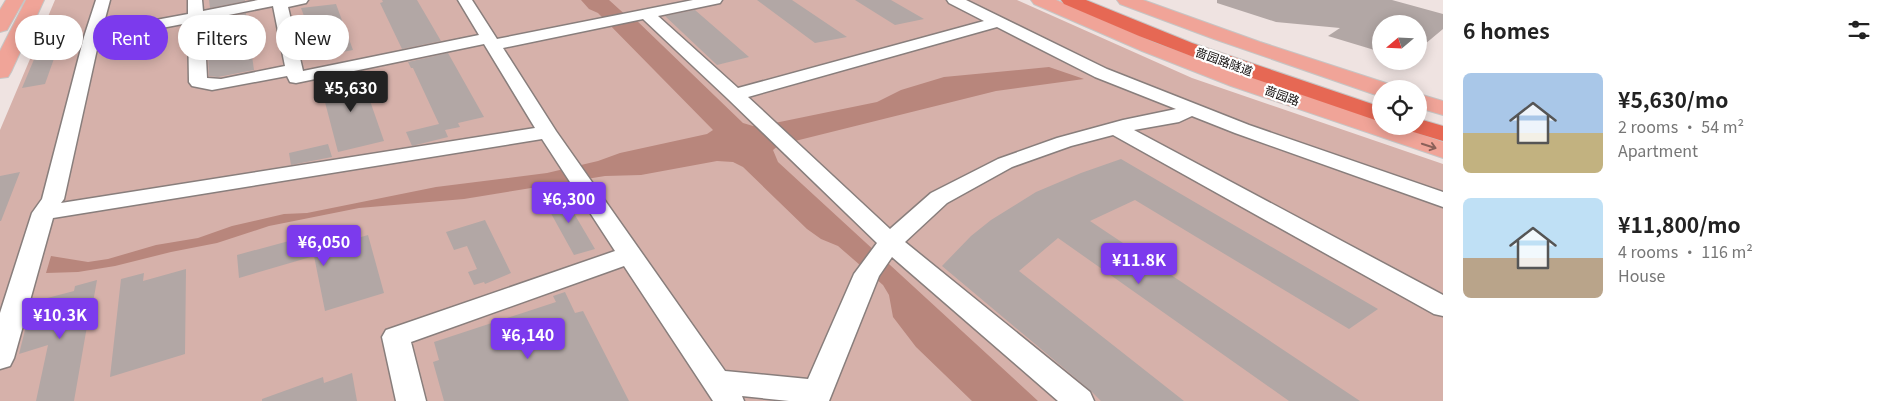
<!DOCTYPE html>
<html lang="en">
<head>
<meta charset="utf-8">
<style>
	body { margin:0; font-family:Georgia,"Noto Sans SC",serif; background:#f6f6f6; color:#222; height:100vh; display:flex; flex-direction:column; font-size:19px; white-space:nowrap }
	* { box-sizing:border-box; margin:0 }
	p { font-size:16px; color:#767676 }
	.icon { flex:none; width:28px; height:28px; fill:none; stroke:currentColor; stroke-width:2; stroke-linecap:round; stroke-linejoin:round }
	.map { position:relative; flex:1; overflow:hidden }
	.panel { display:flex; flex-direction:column; background:#fff; width:450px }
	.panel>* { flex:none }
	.hud { position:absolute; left:15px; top:15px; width:475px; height:45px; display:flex; gap:10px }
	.needle { width:32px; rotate:251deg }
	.buttons { position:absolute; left:1372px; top:15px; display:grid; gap:10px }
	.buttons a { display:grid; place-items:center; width:55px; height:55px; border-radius:50%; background:#fff; box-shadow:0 2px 12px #0003; font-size:25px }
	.price { position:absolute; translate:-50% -42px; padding:0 11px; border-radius:5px; background:#7c3aed; color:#fff; font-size:16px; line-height:32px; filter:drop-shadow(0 1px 2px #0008) }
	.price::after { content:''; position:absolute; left:50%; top:30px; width:15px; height:11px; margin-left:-8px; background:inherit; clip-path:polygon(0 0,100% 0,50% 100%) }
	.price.on { background:#222; color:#fff }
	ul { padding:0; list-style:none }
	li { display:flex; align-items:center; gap:15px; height:125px; padding:0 20px }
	li span { display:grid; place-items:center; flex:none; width:140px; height:100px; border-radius:8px; color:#555 }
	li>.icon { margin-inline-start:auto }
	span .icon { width:60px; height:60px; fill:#fffc; stroke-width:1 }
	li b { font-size:21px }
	h2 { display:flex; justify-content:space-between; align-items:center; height:60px; padding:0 20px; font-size:21px }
	.pill { padding:0 18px; border-radius:22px; background:#fff; box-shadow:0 2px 12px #0003; font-size:18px; line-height:45px }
	.pill.on { background:#7c3aed; color:#fff }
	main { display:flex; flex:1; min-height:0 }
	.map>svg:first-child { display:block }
</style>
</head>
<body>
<main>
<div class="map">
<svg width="1443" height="401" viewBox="0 0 1443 401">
	<rect width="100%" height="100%" fill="#efe3e1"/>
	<path fill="#d6b1aa" d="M55,0H1017L1192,78L1443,164V401H0V130Z"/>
	<path fill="#b8867c" d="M581,0H609L630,19L634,18L743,123L753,126L765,125L877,102L901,90L944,77L1049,67L1084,79L996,91L779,145L773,150L778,162L1038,401H972L916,347L893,317L889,295L883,285L838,246L821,239L807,229L743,167L733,162L717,161L641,175L605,176L464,199L359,208L269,226L217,243L171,252L115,266L78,272L46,273L51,256L88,262L108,259L156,245L198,238L232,226L284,214L307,213L436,187L547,173L598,161L620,153L707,134L713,130L598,13L589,9Z"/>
	<path fill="#b2a7a5" d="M209,0H245V1L210,8Z
		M382,0H417L441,41L402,49L380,3L383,2Z
		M757,0H792L847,37L815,43Z
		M855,0H891L924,19L895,25Z
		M1217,0H1392L1443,14V29L1419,49V24H1381V52L1328,36L1340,28L1276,22L1217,3Z
		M336,4L353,50L311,58L300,17L304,16L301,8Z
		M695,10L749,57L717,65L665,16Z
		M246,13L254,70L218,77L209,76L207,34L211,33L210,21Z
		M56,53L45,84L22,88L35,57Z
		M448,53L484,117L458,123L460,127L445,130L448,137L412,146L406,132L439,124L413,68H411L408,62Z
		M361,75L384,141L338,152L320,83Z
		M328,144L332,157L291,165L289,153Z
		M1121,159L1378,309L1349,329L1135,200L1090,221L1360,401H1289L1058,238L1019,271L1184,401H1101L1091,391L942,266L971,236L991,220L1036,192L1081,173Z
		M20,172L1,221H0V176Z
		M562,193L595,249L574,255L543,199Z
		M485,220L511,273L485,284L484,282L474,285L468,272L477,269L467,246L454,250L446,232Z
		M311,235L313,243L335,237L337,244L368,235L384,293L325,311L314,256L239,278L237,255Z
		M186,269L185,354L110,377L121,279L144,273L143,281Z
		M97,280L92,308L90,309L74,401H36L48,345L19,354L32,302L74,291L75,286Z
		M565,292L575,313L583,311L629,401H444L433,362L439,360L434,342L556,302L553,296Z
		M352,373L357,401H262V399L323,377L324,383Z"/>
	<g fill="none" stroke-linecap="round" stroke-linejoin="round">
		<defs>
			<path id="minor" d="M96,0H110L102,30L188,14V0H202L203,11L258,0H308L306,3L288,7L303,71L479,35L458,0H472L497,39L693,0H722L720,3L658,16L738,88L984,21L949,3L947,0H966L1107,69L1249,125L1443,192V207L1235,133L1192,116L1179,122L1134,130L1443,295V316L1434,314L1113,135L1071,146L1012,167L947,203L905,242L1090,392L1094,401H1058L892,257L879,276L829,401H789L742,396L744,401H713L624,266L411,342L426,401H396L382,337L386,330L615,251L542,139L53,218L14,358L10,366L0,369V313L32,213L42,199L84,37ZM273,6L285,66L221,79L207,78L204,20ZM643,19L728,99L877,243L854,274L808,379L725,371L556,131L503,48ZM188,23L189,82L192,86L212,90L287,76L290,82L296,83L484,44L535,128L61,203L64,199L99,40ZM997,27L1095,77L1176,109L1123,120L1057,138L998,159L931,193L890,229L748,97Z"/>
			<path id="major" d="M6,0H24L7,30L0,32V10Z
				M26,0H44L11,72L8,77L0,78V51Z
				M1031,0H1056L1156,43L1247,76L1381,121V126H1397L1443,142V158L1231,86L1142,51L1034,4Z
				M1117,0H1143L1260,42L1389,84L1392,89H1381V96L1373,94L1214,39L1120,4Z
				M1419,94L1443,101V115L1419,108Z"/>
			<path id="highway" d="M1061,0H1086L1192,43L1381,107V122L1217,66L1139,36L1064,4Z
				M1419,119L1443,126V141L1410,131L1406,126H1419Z"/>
		</defs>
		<use href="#minor" stroke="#887e7c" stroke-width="3"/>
		<use href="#major" stroke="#c6c5c4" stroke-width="2"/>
		<use href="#highway" stroke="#c6c5c4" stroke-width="2"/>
		<use href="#minor" fill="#fff" fill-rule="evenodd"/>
		<use href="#major" fill="#f0a498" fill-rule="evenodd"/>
		<use href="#highway" fill="#e66854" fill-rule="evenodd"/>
	</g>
	<defs><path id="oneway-shaft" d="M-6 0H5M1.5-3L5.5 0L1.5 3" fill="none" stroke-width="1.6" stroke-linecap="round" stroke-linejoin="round" transform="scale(1.25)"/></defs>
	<use stroke="#8b6059" href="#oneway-shaft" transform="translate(1429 146) rotate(18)"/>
	<g text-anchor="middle" stroke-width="4.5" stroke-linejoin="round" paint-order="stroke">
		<g font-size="12" fill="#100c0b" stroke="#fff">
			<text transform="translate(1224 62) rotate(20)" y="4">啬园路隧道</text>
			<text transform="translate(1282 96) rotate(20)" y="4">啬园路</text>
		</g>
	</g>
</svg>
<div class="buttons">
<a><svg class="needle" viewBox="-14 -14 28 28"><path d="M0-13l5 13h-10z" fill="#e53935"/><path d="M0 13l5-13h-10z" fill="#767676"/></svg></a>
<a><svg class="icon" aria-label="locate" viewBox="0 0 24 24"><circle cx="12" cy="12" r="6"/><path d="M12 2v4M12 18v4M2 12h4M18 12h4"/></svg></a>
</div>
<b class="price on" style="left:351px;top:113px">¥5,630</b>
<b class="price" style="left:569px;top:224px">¥6,300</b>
<b class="price" style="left:324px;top:267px">¥6,050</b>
<b class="price" style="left:1139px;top:285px">¥11.8K</b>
<b class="price" style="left:60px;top:340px">¥10.3K</b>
<b class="price" style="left:528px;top:360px">¥6,140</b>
<div class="hud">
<a class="pill">Buy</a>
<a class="pill on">Rent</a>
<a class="pill">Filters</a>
<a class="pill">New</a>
</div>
</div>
<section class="panel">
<h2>6 homes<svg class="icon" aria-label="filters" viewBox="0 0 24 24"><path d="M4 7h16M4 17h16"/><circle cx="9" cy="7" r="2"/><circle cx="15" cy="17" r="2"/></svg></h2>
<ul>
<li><span style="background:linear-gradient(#a9c7e8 60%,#c2b280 0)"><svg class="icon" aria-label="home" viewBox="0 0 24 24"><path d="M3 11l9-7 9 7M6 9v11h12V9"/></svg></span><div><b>¥5,630/mo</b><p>2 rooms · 54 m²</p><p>Apartment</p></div></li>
<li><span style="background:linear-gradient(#bfe0f5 60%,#b9a48a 0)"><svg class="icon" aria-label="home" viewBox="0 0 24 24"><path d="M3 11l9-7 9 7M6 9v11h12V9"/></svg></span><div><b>¥11,800/mo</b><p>4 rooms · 116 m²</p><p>House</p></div></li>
</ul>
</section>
</main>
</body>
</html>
